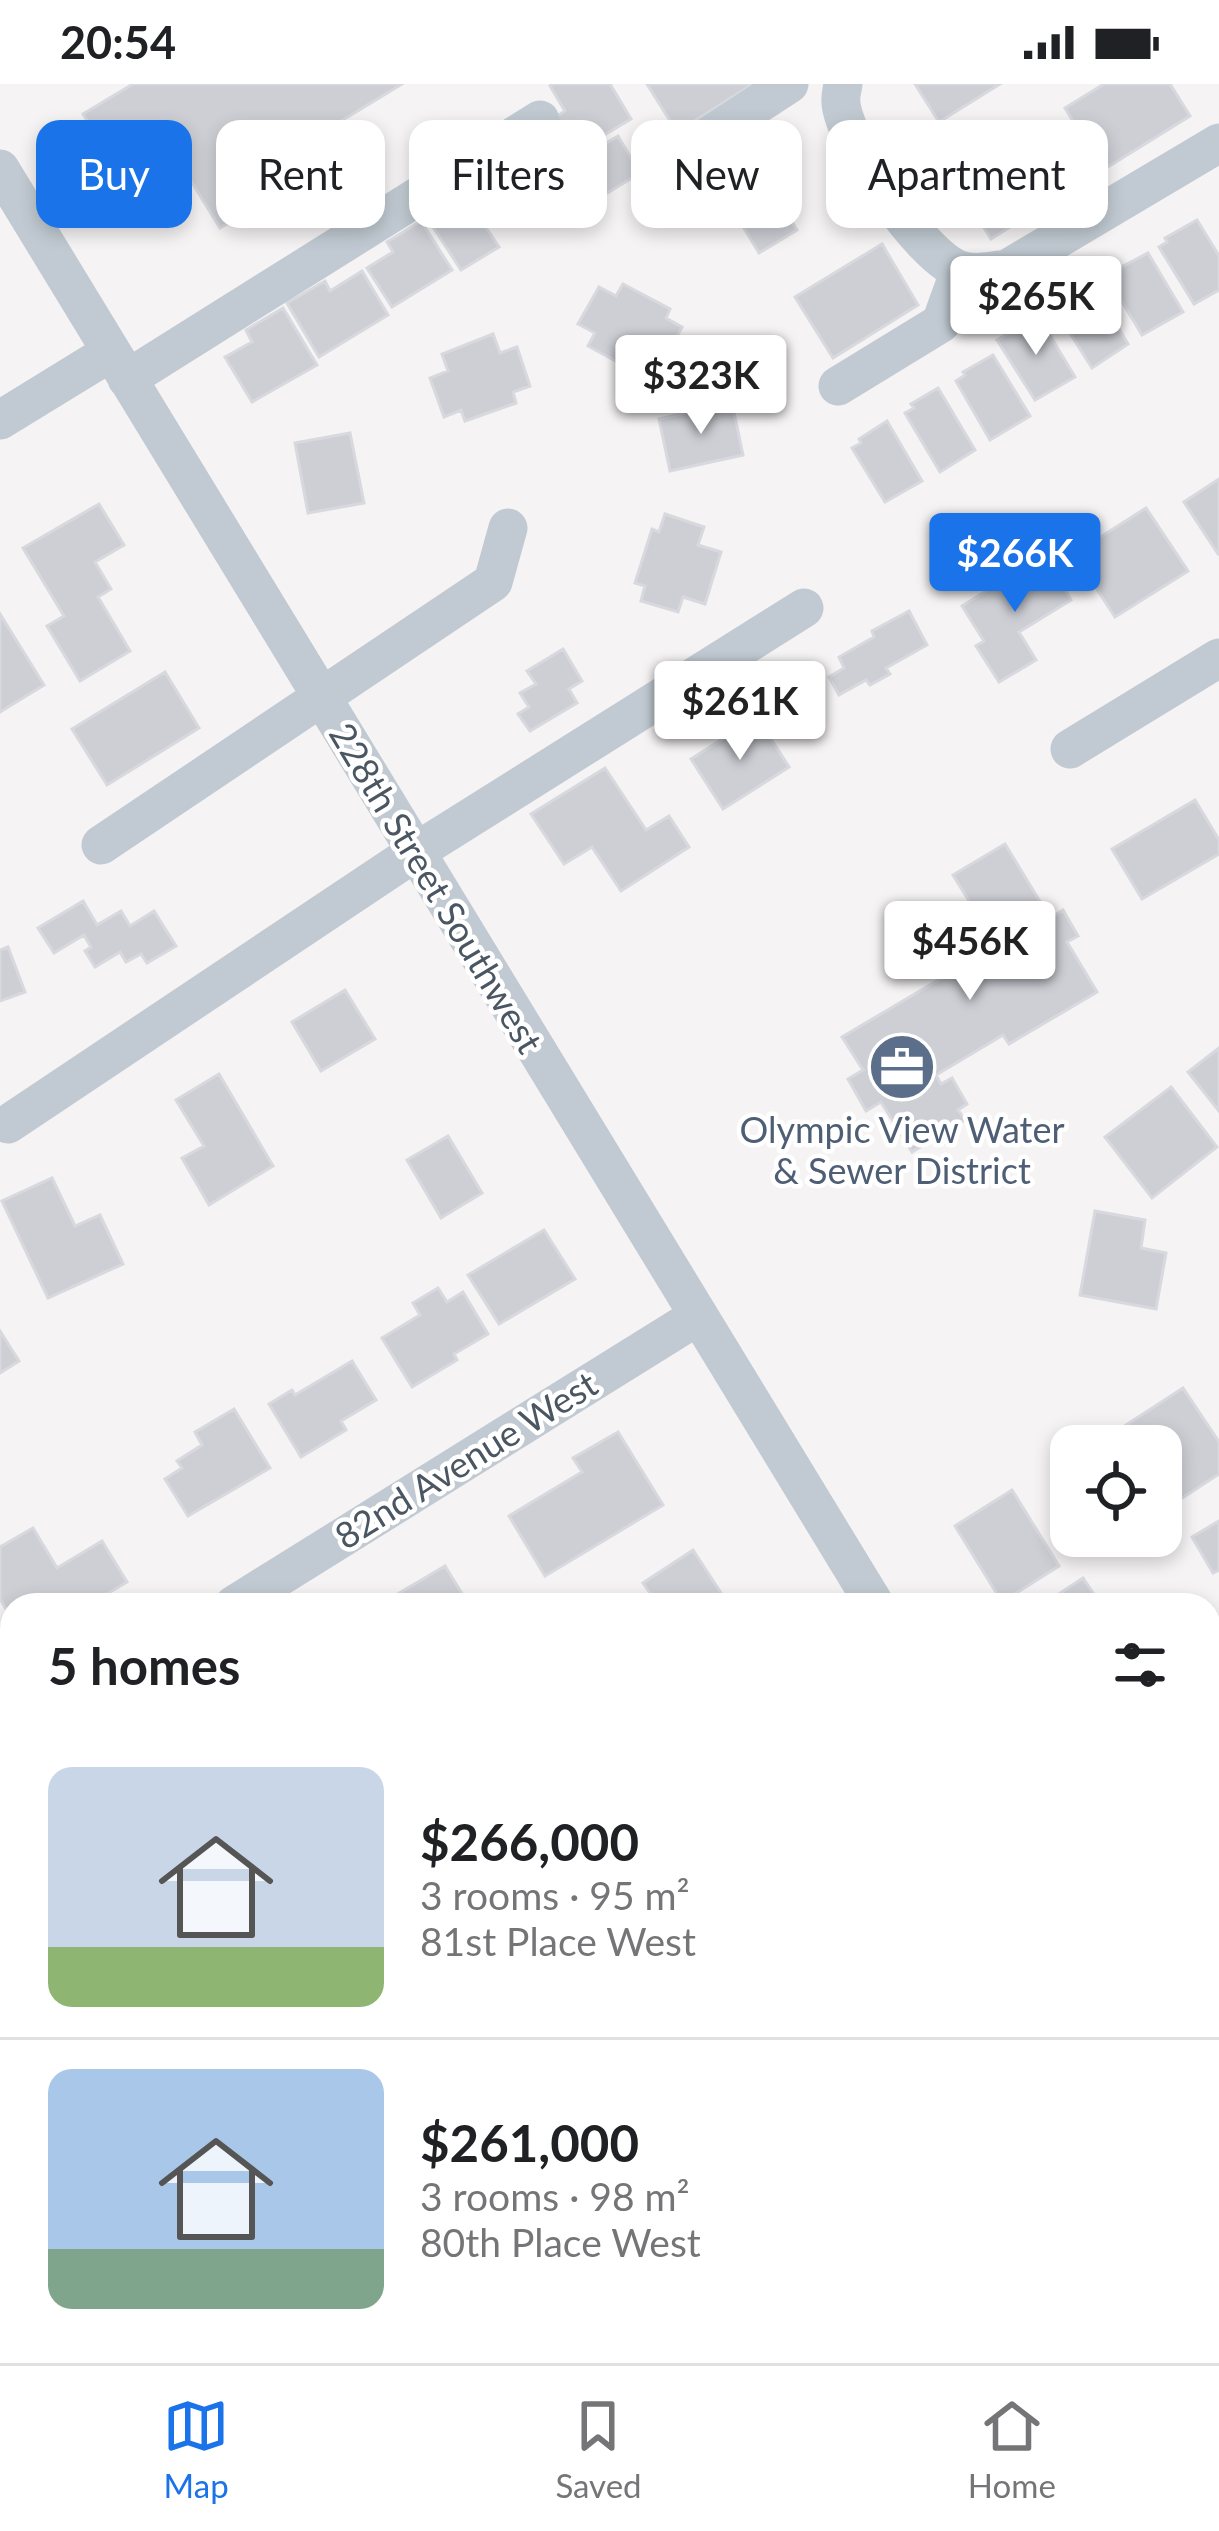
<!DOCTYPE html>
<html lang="en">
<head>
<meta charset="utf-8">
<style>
	body { margin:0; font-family:Lato,sans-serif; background:#f6f6f6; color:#202124; height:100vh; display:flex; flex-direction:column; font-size:45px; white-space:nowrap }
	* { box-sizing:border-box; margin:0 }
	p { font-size:39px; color:#757577 }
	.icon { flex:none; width:66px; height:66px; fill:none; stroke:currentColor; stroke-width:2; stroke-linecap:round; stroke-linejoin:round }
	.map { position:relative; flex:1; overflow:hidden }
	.sheet { position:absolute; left:0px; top:1509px; width:1221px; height:771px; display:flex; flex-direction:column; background:#fff; border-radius:36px 36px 0 0; box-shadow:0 6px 18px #0003 }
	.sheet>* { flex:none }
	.banner { position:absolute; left:36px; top:36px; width:1149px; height:108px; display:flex; gap:24px }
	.controls { position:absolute; left:1050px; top:1341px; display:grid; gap:24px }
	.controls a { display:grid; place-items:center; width:132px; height:132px; border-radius:24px; background:#fff; box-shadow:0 6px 18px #0003; font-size:60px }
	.price { position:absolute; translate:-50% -102px; padding:0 27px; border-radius:12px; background:#fff; color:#222; font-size:39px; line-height:78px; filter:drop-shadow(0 3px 6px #0008) }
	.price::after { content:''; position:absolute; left:50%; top:72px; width:36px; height:27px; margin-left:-18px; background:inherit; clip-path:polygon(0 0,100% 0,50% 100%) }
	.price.current { background:#1a73e8; color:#fff }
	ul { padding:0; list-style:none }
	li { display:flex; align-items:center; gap:36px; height:300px; padding:0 48px }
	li+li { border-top:3px solid #e0e0e0 }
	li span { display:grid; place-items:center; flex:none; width:336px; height:240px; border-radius:24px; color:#555 }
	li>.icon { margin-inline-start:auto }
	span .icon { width:144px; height:144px; fill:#fffc; stroke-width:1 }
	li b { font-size:51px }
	h2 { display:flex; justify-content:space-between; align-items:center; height:144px; padding:0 48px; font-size:51px }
	.chip { padding:0 42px; border-radius:24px; background:#fff; box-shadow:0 6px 18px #0003; font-size:42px; line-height:108px }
	.chip.current { background:#1a73e8; color:#fff }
	.status { display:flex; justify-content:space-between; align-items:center; height:84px; padding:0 60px; background:#fff; direction:ltr }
	.status svg { height:33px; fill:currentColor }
	.dock { display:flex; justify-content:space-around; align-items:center; height:168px; border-top:3px solid #e0e0e0; background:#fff; font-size:33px; color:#757577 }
	.dock a { display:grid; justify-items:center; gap:6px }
	.dock .current { color:#1a73e8 }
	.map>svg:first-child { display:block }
</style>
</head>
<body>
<div class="status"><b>20:54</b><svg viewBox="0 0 49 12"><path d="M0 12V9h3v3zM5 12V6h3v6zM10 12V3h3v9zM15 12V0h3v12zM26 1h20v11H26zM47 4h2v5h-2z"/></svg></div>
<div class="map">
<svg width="1219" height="2279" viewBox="0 0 1219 2279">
	<rect width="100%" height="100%" fill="#f5f3f3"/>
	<path fill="#cdcfd5" stroke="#d7d9de" stroke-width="3" d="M402,0L267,82L282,107L220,144L175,71L126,100L83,30L133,0Z
		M553,0H610L631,35L576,68L554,34L565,27L550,2Z
		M647,0H753L677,48Z
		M915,0H1000L939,38Z
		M1104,0H1170L1190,32L1103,86L1065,24Z
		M1040,41L1077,101L991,155L953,94Z
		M618,52L640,89L578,127L555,90Z
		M759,85L797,146L759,169L725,113L734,108L731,103Z
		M463,109L499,163L461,186L426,132Z
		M1197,136L1219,172V206L1194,220L1159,163L1167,158L1165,154Z
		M421,137L452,186L392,223L367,184L393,168L387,158Z
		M882,160L918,221L833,274L795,213Z
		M1148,169L1183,228L1142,251L1106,191Z
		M362,187L388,231L319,273L287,219L325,197L330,207Z
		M1092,199L1128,260L1092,284L1056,227Z
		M623,200L670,225L666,234L682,243L662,280L646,271L636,288L588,262L595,249L578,240L599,203L616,212Z
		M283,224L317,281L252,318L225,273L252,258L246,246Z
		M1040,235L1075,293L1035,316L997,256L1030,236L1031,240Z
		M493,250L500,269L517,263L530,302L513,308L516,319L465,337L461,326L444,333L430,294L448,287L442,270Z
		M993,271L1030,332L990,356L956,297L965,291L963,288Z
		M938,304L975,366L940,388L905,329L914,324L911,320Z
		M732,319L743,371L670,387L659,335Z
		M887,337L922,397L885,418L852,364L861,359L859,355Z
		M350,349L364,419L308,429L295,359Z
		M1219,395V469L1218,470L1184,418Z
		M99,420L124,461L95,478L111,505L98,513L130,567L80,597L47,542L64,532L23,464Z
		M1146,424L1188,487L1115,533L1074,470Z
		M665,430L704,443L698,461L721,468L705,520L683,513L678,528L641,517L645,502L635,499L652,445L659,448Z
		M1044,471L1071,516L1019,548L1036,576L999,598L976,562L984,557L962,522Z
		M909,527L927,561L886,584L890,590L870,601L866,596L839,611L829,593L844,584L839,573L874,553L872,547Z
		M0,530L44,601L0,628Z
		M563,565L582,597L569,605L577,619L530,647L518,630L529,623L520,609L536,600L527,587Z
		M165,588L199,644L107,701L72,645Z
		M757,633L789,683L723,725L691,675Z
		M605,684L646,746L669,732L689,763L621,807L592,763L564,780L531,730Z
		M1195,716L1219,756V770L1142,815L1112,765Z
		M1005,760L1050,834L1063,826L1078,852L1067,858L1097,908L1009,960L1003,951L936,991L941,1000L952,994L967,1020L958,1026L965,1036L912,1068L881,1018L866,1027L848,995L863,986L842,953L940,895L936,889L993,856L953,791Z
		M83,817L97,841L121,827L130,842L154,827L176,862L147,879L141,870L126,878L120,868L95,883L85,867L91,863L84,851L54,869L38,844Z
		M8,863L25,908L0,917V866Z
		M345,906L375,955L321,987L292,938Z
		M1219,964V1027L1188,988Z
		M219,990L273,1082L209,1121L182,1074L204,1062L176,1016Z
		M1171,1003L1217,1063L1152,1114L1105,1053Z
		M448,1052L482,1109L441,1134L407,1076Z
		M52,1094L75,1142L100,1131L123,1180L48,1214L2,1117Z
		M1095,1127L1145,1136L1141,1164L1166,1169L1156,1225L1080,1211Z
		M544,1146L575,1195L499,1240L468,1191Z
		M438,1204L447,1218L463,1208L488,1250L454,1270L457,1276L412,1303L382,1254L420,1231L413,1219Z
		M0,1247L19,1277L0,1289Z
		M352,1277L376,1316L341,1337L346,1346L301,1373L269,1320L292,1306L295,1311Z
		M1183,1304L1219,1358V1390L1173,1420L1161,1402V1362H1135L1123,1343Z
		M234,1325L270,1384L188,1432L165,1395L182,1384L177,1377L202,1361L195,1348Z
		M618,1348L663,1421L545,1492L509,1432L582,1388L573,1374Z
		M1012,1406L1059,1482L1002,1518L955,1442Z
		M1219,1437V1486L1213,1489L1192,1453Z
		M33,1444L57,1484L102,1457L127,1498L88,1521H12V1535L0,1515V1463Z
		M693,1466L727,1518L658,1521L643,1499Z
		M445,1482L469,1521H379Z
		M1083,1494L1101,1521H1042Z
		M0,1547L12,1567V1573L0,1580Z
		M1219,1716V1815L1209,1798V1722Z
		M12,1747V1840L0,1847V1754Z
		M12,1964V2050L5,2054L0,2045V1971Z
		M158,2268H231L236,2276L230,2279H164Z
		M260,2268H270L276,2279H242Z
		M371,2268H433L440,2279H377Z
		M566,2268H604L611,2279H547Z
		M739,2268H766L773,2279H721Z
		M878,2268H939L920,2279H885Z"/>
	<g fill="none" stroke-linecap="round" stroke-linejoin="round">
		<path stroke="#c1cad2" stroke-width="39" d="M843,0C842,6 840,13 841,19C844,58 922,174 960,186C976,191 992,187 1007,185L1219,59
			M692,63L789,0
			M0,85L875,1521
			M127,295L540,36
			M838,302L941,239L960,186
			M0,336L111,268
			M1070,665L1219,574
			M101,761L493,498L508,444
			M8,1040L414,769L804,524
			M234,1521L698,1232
			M0,1662L12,1655
			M1209,2071L1219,2088
			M0,2114L12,2107
			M0,2227L12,2248
			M1209,2234L1219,2228
			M658,2268L665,2279
			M850,2268L856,2279
			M1136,2279L1154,2268"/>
	</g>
	<defs>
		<symbol id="office-disc" viewBox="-11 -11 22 22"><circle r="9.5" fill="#5c6f8a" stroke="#fff"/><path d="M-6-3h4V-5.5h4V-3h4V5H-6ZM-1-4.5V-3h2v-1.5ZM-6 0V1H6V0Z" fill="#fff"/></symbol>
	</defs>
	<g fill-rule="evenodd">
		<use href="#office-disc" x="864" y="945" width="76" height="76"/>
	</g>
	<g text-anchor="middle" stroke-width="9" stroke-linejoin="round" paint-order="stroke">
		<g font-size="36" fill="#4a5661" stroke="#fff">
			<text transform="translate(436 804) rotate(59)" y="13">228th Street Southwest</text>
			<text transform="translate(466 1376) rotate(-32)" y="13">82nd Avenue West</text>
		</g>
		<g font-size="36" fill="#4e5e75" stroke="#fff">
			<text x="902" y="1059">Olympic View Water<tspan x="902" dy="41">&amp; Sewer District</tspan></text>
		</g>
	</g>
</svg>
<div class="controls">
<a><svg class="icon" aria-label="locate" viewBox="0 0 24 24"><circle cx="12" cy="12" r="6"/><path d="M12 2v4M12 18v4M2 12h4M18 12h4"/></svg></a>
</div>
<b class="price" style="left:1036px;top:274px">$265K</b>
<b class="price" style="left:701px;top:353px">$323K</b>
<b class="price current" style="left:1015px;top:531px">$266K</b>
<b class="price" style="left:740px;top:679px">$261K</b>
<b class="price" style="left:970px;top:919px">$456K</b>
<div class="banner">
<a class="chip current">Buy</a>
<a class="chip">Rent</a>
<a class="chip">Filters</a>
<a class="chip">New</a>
<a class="chip">Apartment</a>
</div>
<section class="sheet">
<h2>5 homes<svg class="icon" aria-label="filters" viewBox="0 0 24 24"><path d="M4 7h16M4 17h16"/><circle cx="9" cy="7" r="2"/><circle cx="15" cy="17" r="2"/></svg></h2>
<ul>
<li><span style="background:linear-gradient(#c9d6e8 75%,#8fb573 0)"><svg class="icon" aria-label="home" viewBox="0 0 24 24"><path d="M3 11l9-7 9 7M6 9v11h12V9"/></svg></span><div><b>$266,000</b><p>3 rooms · 95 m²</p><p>81st Place West</p></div></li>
<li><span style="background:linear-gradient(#a9c7e8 75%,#7fa58c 0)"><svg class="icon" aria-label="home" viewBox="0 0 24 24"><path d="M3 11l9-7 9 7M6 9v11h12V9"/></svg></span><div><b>$261,000</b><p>3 rooms · 98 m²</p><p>80th Place West</p></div></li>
</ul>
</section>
</div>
<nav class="dock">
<a class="current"><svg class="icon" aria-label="map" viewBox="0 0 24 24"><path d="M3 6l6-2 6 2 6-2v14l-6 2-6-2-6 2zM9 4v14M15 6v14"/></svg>Map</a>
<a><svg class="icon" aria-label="saved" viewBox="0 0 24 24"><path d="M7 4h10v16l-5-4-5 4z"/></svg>Saved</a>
<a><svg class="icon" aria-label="home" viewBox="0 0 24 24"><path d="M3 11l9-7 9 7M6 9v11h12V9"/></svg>Home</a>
</nav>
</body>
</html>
